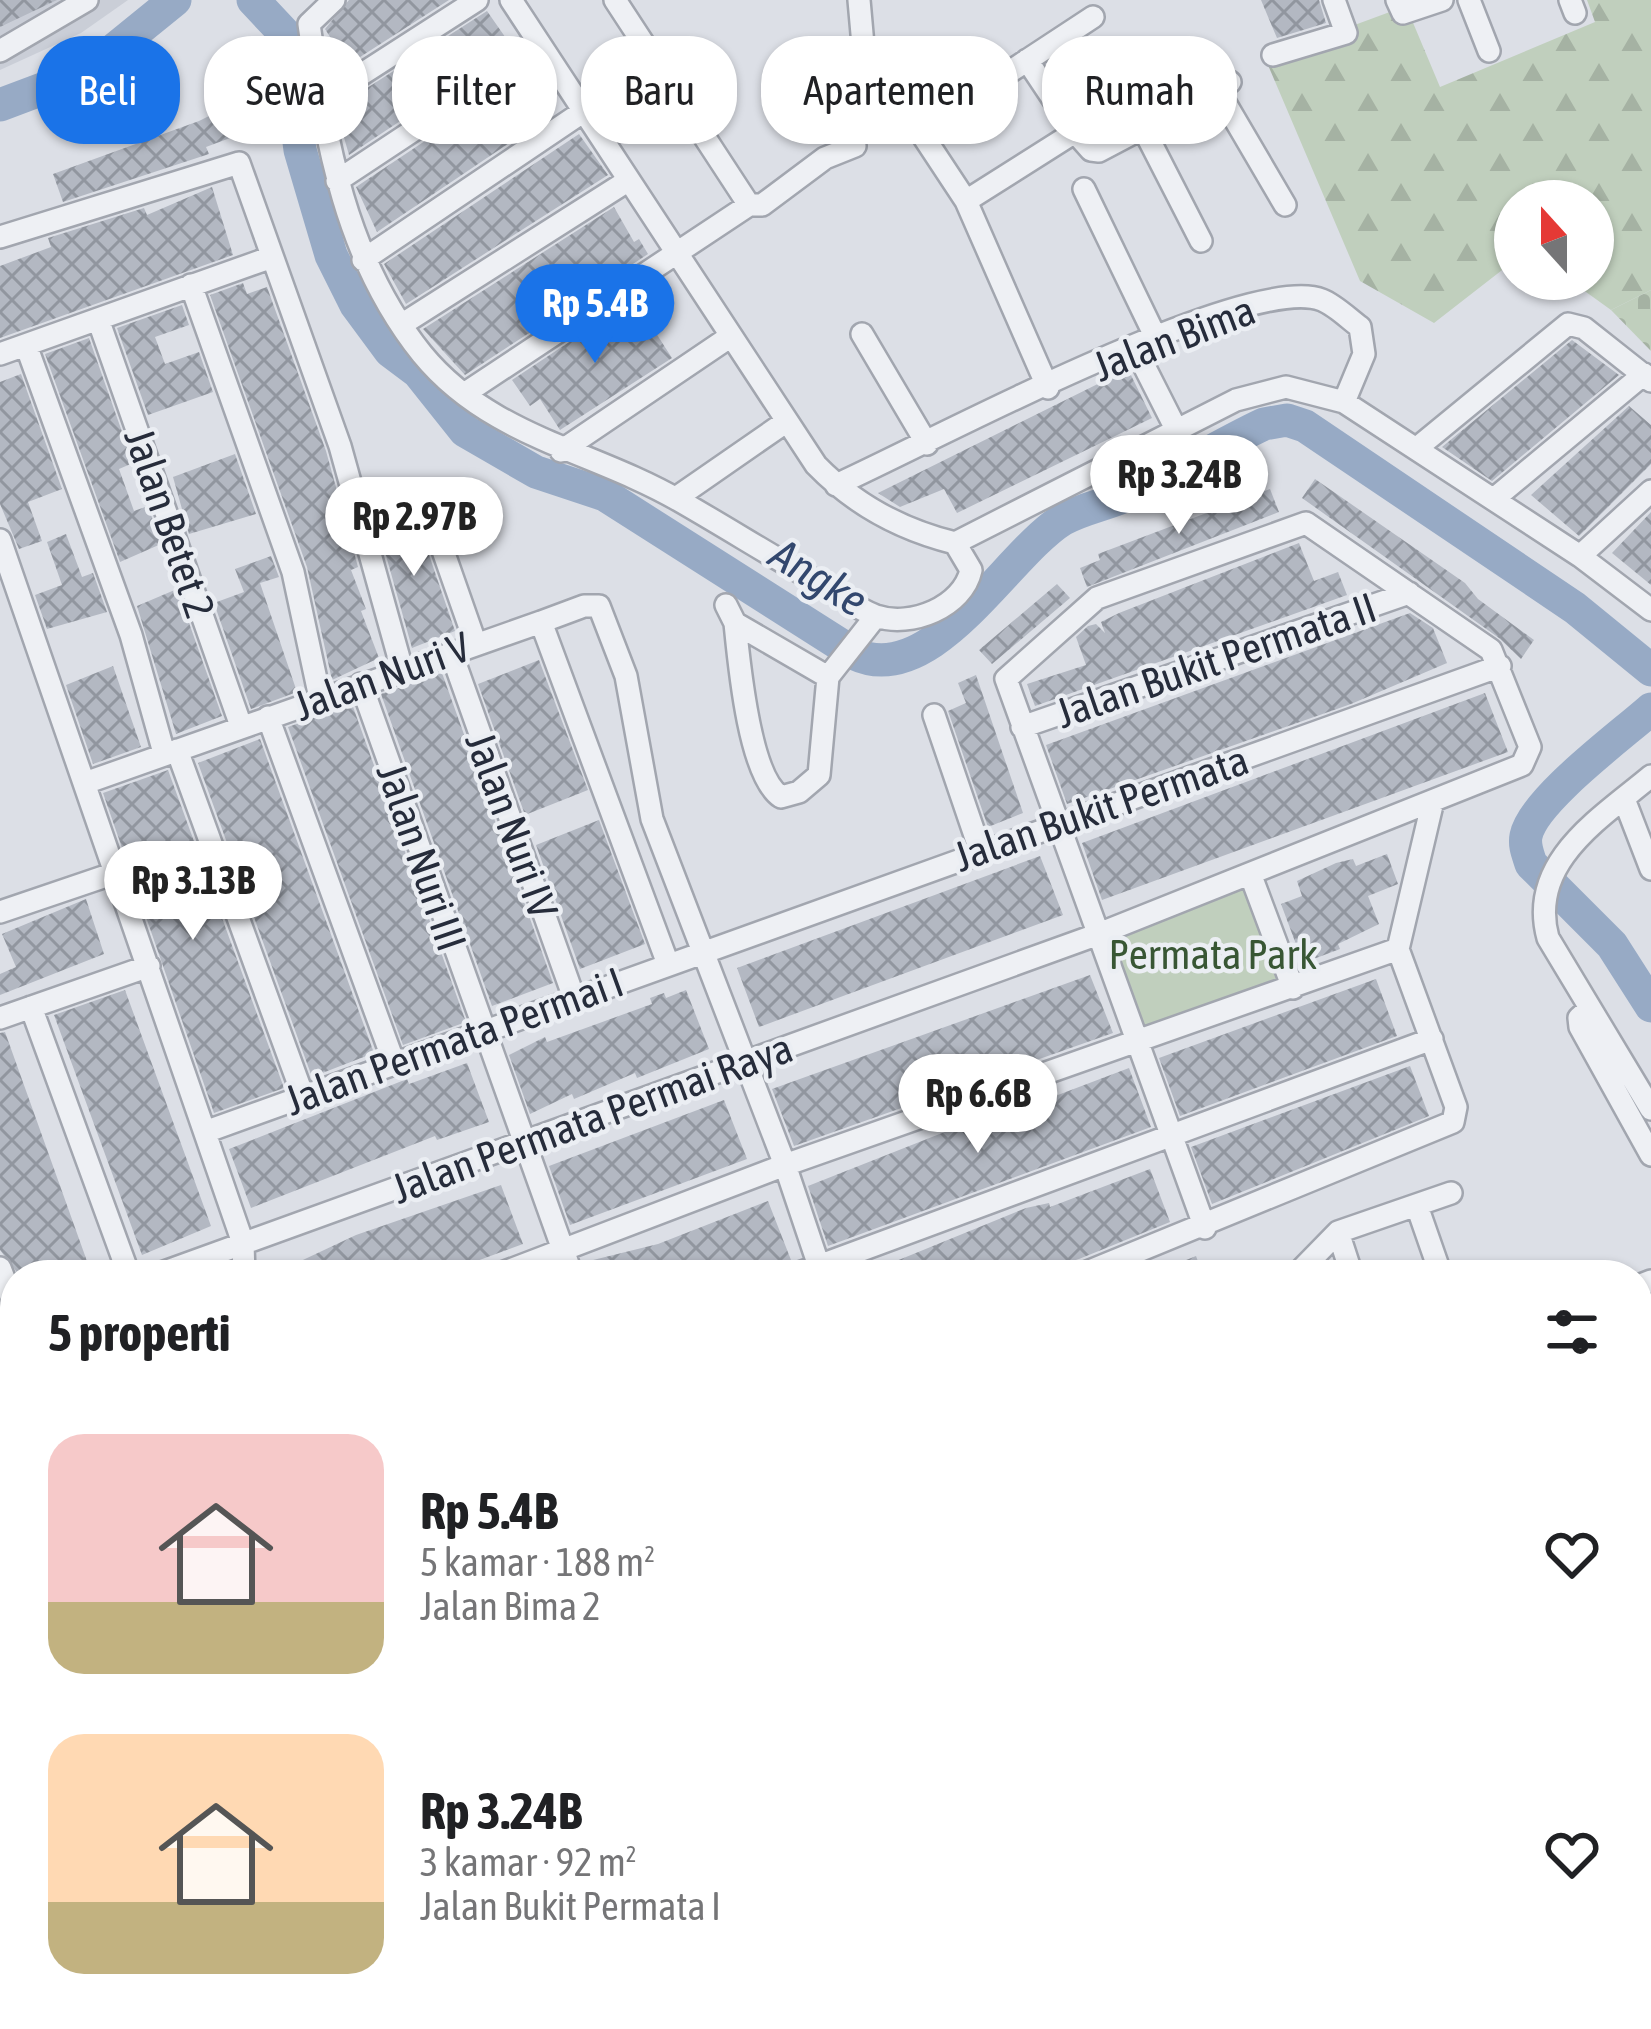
<!DOCTYPE html>
<html lang="id">
<head>
<meta charset="utf-8">
<style>
	body { margin:0; font-family:"Asap Condensed",sans-serif; background:#f6f6f6; color:#202124; height:100vh; display:flex; flex-direction:column; font-size:45px; white-space:nowrap }
	* { box-sizing:border-box; margin:0 }
	p { font-size:39px; color:#757577 }
	.icon { flex:none; width:66px; height:66px; fill:none; stroke:currentColor; stroke-width:2; stroke-linecap:round; stroke-linejoin:round }
	.map { position:relative; flex:1; overflow:hidden }
	.drawer { position:absolute; left:0px; top:1260px; width:1653px; height:771px; display:flex; flex-direction:column; background:#fff; border-radius:48px 48px 0 0; box-shadow:0 3px 9px #0004 }
	.drawer>* { flex:none }
	.hud { position:absolute; left:36px; top:36px; width:1581px; height:108px; display:flex; gap:24px }
	.needle { width:78px; rotate:339deg }
	.buttons { position:absolute; left:1494px; top:180px; display:grid; gap:24px }
	.buttons a { display:grid; place-items:center; width:120px; height:120px; border-radius:50%; background:#fff; box-shadow:0 3px 9px #0004; font-size:60px }
	.price { position:absolute; translate:-50% -102px; padding:0 27px; border-radius:42px; background:#fff; color:#222; font-size:39px; line-height:78px; filter:drop-shadow(0 3px 6px #0008) }
	.price::after { content:''; position:absolute; left:50%; top:72px; width:36px; height:27px; margin-left:-18px; background:inherit; clip-path:polygon(0 0,100% 0,50% 100%) }
	.price.on { background:#1a73e8; color:#fff }
	ul { padding:0; list-style:none }
	li { display:flex; align-items:center; gap:36px; height:300px; padding:0 48px }
	li span { display:grid; place-items:center; flex:none; width:336px; height:240px; border-radius:36px; color:#555 }
	li>.icon { margin-inline-start:auto }
	span .icon { width:144px; height:144px; fill:#fffc; stroke-width:1 }
	li b { font-size:51px }
	h2 { display:flex; justify-content:space-between; align-items:center; height:144px; padding:0 48px; font-size:51px }
	.pill { padding:0 42px; border-radius:48px; background:#fff; box-shadow:0 3px 9px #0004; font-size:42px; line-height:108px }
	.pill.on { background:#1a73e8; color:#fff }
	.map>svg:first-child { display:block }
</style>
</head>
<body>
<div class="map">
<svg width="1651" height="2029" viewBox="0 0 1651 2029">
	<defs>
		<pattern id="forest-firs" width="22" height="20" patternUnits="userSpaceOnUse" patternTransform="scale(3)"><rect width="22" height="20" fill="#c0cfbd"/><path d="M5 1l3.5 6h-7zM16 11l3.5 6h-7z" fill="#a5b2a3"/></pattern>
		<pattern id="cemetery-stones" width="16" height="16" patternUnits="userSpaceOnUse" patternTransform="scale(3)"><rect width="16" height="16" fill="#c0cfbd"/><path d="M2 7V4a2 2 0 0 1 4 0v3zM10 15v-3a2 2 0 0 1 4 0v3z" fill="#a5b2a3"/></pattern>
		<pattern id="building-cross-hatch" width="8" height="8" patternUnits="userSpaceOnUse" patternTransform="scale(3)"><rect width="8" height="8" fill="#b3b8c2"/><path d="M0 0l8 8M0 8l8-8" fill="none" stroke="#91969f"/></pattern>
	</defs>
	<rect width="100%" height="100%" fill="#dcdfe6"/>
	<path fill="#caced7" d="M0,0H128L81,33L0,70Z"/>
	<path fill="url(#forest-firs)" d="M1587,0H1651V290L1611,310L1568,279H1593V201H1515V260L1434,323L1360,281L1265,58L1406,6L1440,87L1595,22Z"/>
	<path fill="url(#cemetery-stones)" d="M1651,290V351L1611,310Z"/>
	<path fill="#c0cfbd" d="M1251,876L1293,988L1137,1043L1096,935Z"/>
	<g fill="none" stroke-linecap="round" stroke-linejoin="round">
		<path stroke="#97aac5" stroke-width="33" d="M253,0L285,34L300,150L331,255L356,305L390,351L418,372L465,431L536,472L605,495L855,654C932,690 1006,555 1062,520C1083,508 1110,504 1132,493C1177,472 1219,445 1264,424L1287,420L1305,426L1575,608L1651,670
			M0,105L85,73L175,0
			M1651,709C1622,735 1533,800 1526,836C1524,846 1528,854 1531,864L1612,945L1651,1006"/>
	</g>
	<path fill="url(#building-cross-hatch)" d="M0,0H57L0,27Z
		M349,0H449L332,75L329,55L337,48L325,29Z
		M1261,0H1319L1326,23L1277,38Z
		M487,11L512,47L349,155L343,134L354,127L339,106Z
		M530,71L545,92L535,98L548,117L377,232L356,187Z
		M245,75L258,111L225,123L230,138L206,147L209,154L63,202L53,174L199,121L223,109L214,87Z
		M579,134L608,175L406,304L384,264Z
		M212,187L233,255L0,338V266L51,247L48,238L144,208L147,215Z
		M614,207L634,242L639,239L648,254L574,303L569,297L545,313L549,320L465,375L423,329Z
		M243,283L247,294L267,287L326,451L358,567L351,570L366,609L361,611L379,658L332,680L307,567L210,295Z
		M634,299L672,358L560,430L540,399L530,406L512,380Z
		M182,305L189,325L155,337L165,364L199,352L213,392L148,415L117,328Z
		M89,338L133,463L119,469L134,511L148,506L161,544L120,562L45,354Z
		M1572,340L1619,375L1492,481L1442,447Z
		M1128,369L1152,418L957,513L944,489L900,507L878,493Z
		M21,374L62,489L28,502L42,541L19,549L0,504V382Z
		M1629,406L1651,425V464L1579,536L1531,495Z
		M235,454L256,514L189,534L173,477Z
		M1315,479L1465,583L1478,599L1534,640L1521,659L1499,638L1302,498Z
		M1270,489L1279,512L1087,587L1080,568L1100,560L1098,554Z
		M413,508L455,631L412,648L376,520Z
		M1651,512V585L1612,553Z
		M66,534L82,577L93,573L107,612L47,629L35,595L62,585L47,542Z
		M1299,543L1314,581L1338,572L1347,595L1035,706L1027,684L1086,665L1076,637L1088,626L1096,624L1105,633L1101,622L1119,613Z
		M271,556L279,577L260,583L297,692L251,709L214,603L244,592L235,569Z
		M1057,584L1070,598L992,664L979,650Z
		M177,589L222,716L176,734L137,606Z
		M1410,613L1433,628L1447,663L1351,704L1067,804L1046,745Z
		M539,660L588,790L525,815L478,684Z
		M113,666L141,747L93,764L66,685Z
		M442,673L553,983L492,1006L381,694Z
		M976,675L1023,813L988,827L948,711L966,703L958,683Z
		M1485,693L1508,752L1102,900L1082,843Z
		M352,704L466,1022L403,1045L288,727Z
		M260,739L374,1053L312,1077L198,763Z
		M168,770L284,1088L214,1113L103,793Z
		M599,820L645,944L580,969L536,845Z
		M1387,854L1398,884L1368,896L1379,924L1338,944L1340,949L1303,963L1281,904L1302,896L1297,881L1336,863L1353,859L1356,866Z
		M1040,856L1063,915L759,1027L737,968Z
		M86,899L104,954L0,995V974L16,967L2,934Z
		M1090,975L1113,1033L794,1146L772,1089Z
		M1376,979L1397,1036L1180,1116L1159,1058Z
		M125,990L211,1226L142,1255L54,1015Z
		M686,990L709,1049L637,1078L635,1073L574,1099L572,1094L530,1114L509,1055L545,1037L547,1042L652,1004L650,998L664,993L666,998Z
		M5,1032L88,1264L62,1275H19L0,1250V1033Z
		M467,1063L489,1122L437,1140L435,1136L251,1208L229,1149L407,1079L409,1084Z
		M1410,1066L1429,1116L1212,1204L1191,1147Z
		M1129,1068L1151,1127L828,1246L808,1186L1018,1103L1021,1109Z
		M724,1100L747,1159L570,1225L549,1166Z
		M1150,1169L1170,1222L1079,1259L1028,1275H862L1026,1208L1049,1203L1050,1207Z
		M501,1185L523,1244L439,1275H371L365,1261L322,1275H271L356,1235Z
		M768,1201L791,1260L752,1275H590L585,1262L658,1244Z
		M1196,1256L1203,1275H1153L1152,1274Z
		M15,1358V1384L7,1387L15,1406L14,1445L0,1409V1363Z
		M0,1510L15,1541V1617L0,1623Z
		M0,1806L15,1837V1847L7,1850L15,1868V1899L0,1868Z
		M15,1963V2029H0V1969Z"/>
	<g fill="none" stroke-linecap="round" stroke-linejoin="round">
		<defs>
			<path id="minor" d="M334,0L309,24C326,142 345,258 422,354C490,437 592,450 680,501C727,528 773,557 821,584C838,594 857,609 876,616C911,628 963,607 971,570L955,543
				M511,0L816,465C854,504 902,530 955,543
				M859,0L863,45L966,201L1048,388
				M1397,0L1403,13L1442,0
				M1469,0L1489,51
				M1570,0L1575,13
				M0,51L87,0
				M1273,55L1346,33L1334,0
				M1027,60L1075,132
				M1217,89L1285,205
				M320,101L477,0
				M932,123L1093,17
				M1143,128L1201,241
				M337,181L541,46
				M1084,189L1156,338
				M966,201L1075,132L1091,150L1099,151L1230,82
				M749,205H762L825,158L855,146
				M0,237L239,163L340,446L402,669
				M363,260L584,111
				M191,285L293,572L320,698
				M98,319L241,726
				M401,325L629,180
				M862,334L927,444
				M26,345L131,635L164,753
				M1135,348L1177,431
				M0,354L272,257
				M464,394L749,205L615,0
				M1417,448L1568,324L1584,328L1651,381
				M561,451L731,336
				M836,485C921,447 1248,271 1322,300C1335,305 1349,319 1360,327L1364,354L1344,402
				M676,498L787,421
				M1495,498L1644,374
				M427,505L475,642
				M0,540L243,1243L244,1275
				M955,543L1236,400L1286,387L1344,402L1580,556L1651,610
				M1580,556L1651,491
				M726,605L735,623C739,663 749,776 781,797L799,792L819,775L828,677L876,616
				M541,622L584,606H599L626,676L652,819L785,1165L822,1275
				M735,623L828,677
				M451,652L574,998
				M361,684L572,1275
				M934,715L980,850
				M268,717L394,1063
				M1022,727L1409,593
				M177,750L303,1096
				M1651,776C1601,818 1527,862 1548,938L1651,1109
				M85,783L541,622L668,964
				M1624,799L1651,869
				M1251,876L1293,988
				M0,912L115,873
				M31,1007L129,1275
				M1589,1009L1579,1018L1580,1027L1651,1155
				M0,1018L149,966
				M205,1132L1500,666
				M1417,1206L1441,1275
				M1338,1232L1352,1275
				M0,1268L15,1307
				M156,1275L1096,935L1522,765L1530,747L1491,650L1306,523L1097,598L1006,679L1205,1228
				M497,1275L785,1165L1398,949
				M794,1275L1432,1039
				M1080,1275L1453,1122L1456,1107L1398,949L1432,805
				M1296,1275L1338,1232L1451,1193
				M1638,1286L1651,1281
				M1638,1310L1651,1305
				M0,1332L15,1327
				M0,1454L15,1487
				M1638,1562L1651,1598
				M0,1640L15,1632
				M0,1713L15,1704
				M1638,1738L1651,1732
				M0,1750L15,1781
				M0,1903L15,1936
				M45,2016L50,2029
				M118,2016L122,2029
				M191,2016L196,2029
				M548,2016L551,2029
				M668,2016L677,2029
				M1280,2016L1290,2029
				M1312,2016L1318,2029
				M1404,2016L1410,2029
				M1495,2016L1501,2029
				M261,2029L268,2016
				M308,2029L340,2016
				M602,2029L630,2016
				M1138,2029L1142,2016
				M1628,2029L1651,2017"/>
		</defs>
		<use href="#minor" stroke="#a2a6af" stroke-width="26"/>
		<use href="#minor" stroke="#eef0f4" stroke-width="21"/>
	</g>
	<g text-anchor="middle" stroke-width="9" stroke-linejoin="round" paint-order="stroke">
		<g font-size="42" fill="#262c3b" stroke="#ebeef3">
			<text transform="translate(1174 338) rotate(-21)" y="15">Jalan Bima</text>
			<text transform="translate(170 523) rotate(71)" y="15">Jalan Betet 2</text>
			<text transform="translate(1216 660) rotate(-19)" y="15">Jalan Bukit Permata II</text>
			<text transform="translate(382 676) rotate(-20)" y="15">Jalan Nuri V</text>
			<text transform="translate(1101 808) rotate(-19)" y="15">Jalan Bukit Permata</text>
			<text transform="translate(512 825) rotate(70)" y="15">Jalan Nuri IV</text>
			<text transform="translate(422 857) rotate(71)" y="15">Jalan Nuri III</text>
			<text transform="translate(454 1041) rotate(-20)" y="15">Jalan Permata Permai I</text>
			<text transform="translate(592 1118) rotate(-20)" y="15">Jalan Permata Permai Raya</text>
		</g>
		<g font-size="42" fill="#385634" stroke="#ebeef3">
			<text x="1213" y="969">Permata Park</text>
		</g>
		<g font-size="45" font-style="italic" fill="#32476e" stroke="#ebeef3">
			<text transform="translate(819 577) rotate(32)" y="16">Angke</text>
		</g>
	</g>
</svg>
<div class="buttons">
<a><svg class="needle" viewBox="-14 -14 28 28"><path d="M0-13l5 13h-10z" fill="#e53935"/><path d="M0 13l5-13h-10z" fill="#757577"/></svg></a>
</div>
<b class="price on" style="left:595px;top:366px">Rp 5.4B</b>
<b class="price" style="left:1179px;top:537px">Rp 3.24B</b>
<b class="price" style="left:414px;top:579px">Rp 2.97B</b>
<b class="price" style="left:193px;top:943px">Rp 3.13B</b>
<b class="price" style="left:978px;top:1156px">Rp 6.6B</b>
<div class="hud">
<a class="pill on">Beli</a>
<a class="pill">Sewa</a>
<a class="pill">Filter</a>
<a class="pill">Baru</a>
<a class="pill">Apartemen</a>
<a class="pill">Rumah</a>
</div>
<section class="drawer">
<h2>5 properti<svg class="icon" aria-label="filters" viewBox="0 0 24 24"><path d="M4 7h16M4 17h16"/><circle cx="9" cy="7" r="2"/><circle cx="15" cy="17" r="2"/></svg></h2>
<ul>
<li><span style="background:linear-gradient(#f6c9c9 70%,#c2b280 0)"><svg class="icon" aria-label="home" viewBox="0 0 24 24"><path d="M3 11l9-7 9 7M6 9v11h12V9"/></svg></span><div><b>Rp 5.4B</b><p>5 kamar · 188 m²</p><p>Jalan Bima 2</p></div><svg class="icon" aria-label="heart" viewBox="0 0 24 24"><path d="M12 20l-8-8c-3-5 5-10 8-4 3-6 11-1 8 4z"/></svg></li>
<li><span style="background:linear-gradient(#ffd9b3 70%,#c2b280 0)"><svg class="icon" aria-label="home" viewBox="0 0 24 24"><path d="M3 11l9-7 9 7M6 9v11h12V9"/></svg></span><div><b>Rp 3.24B</b><p>3 kamar · 92 m²</p><p>Jalan Bukit Permata I</p></div><svg class="icon" aria-label="heart" viewBox="0 0 24 24"><path d="M12 20l-8-8c-3-5 5-10 8-4 3-6 11-1 8 4z"/></svg></li>
</ul>
</section>
</div>
</body>
</html>
